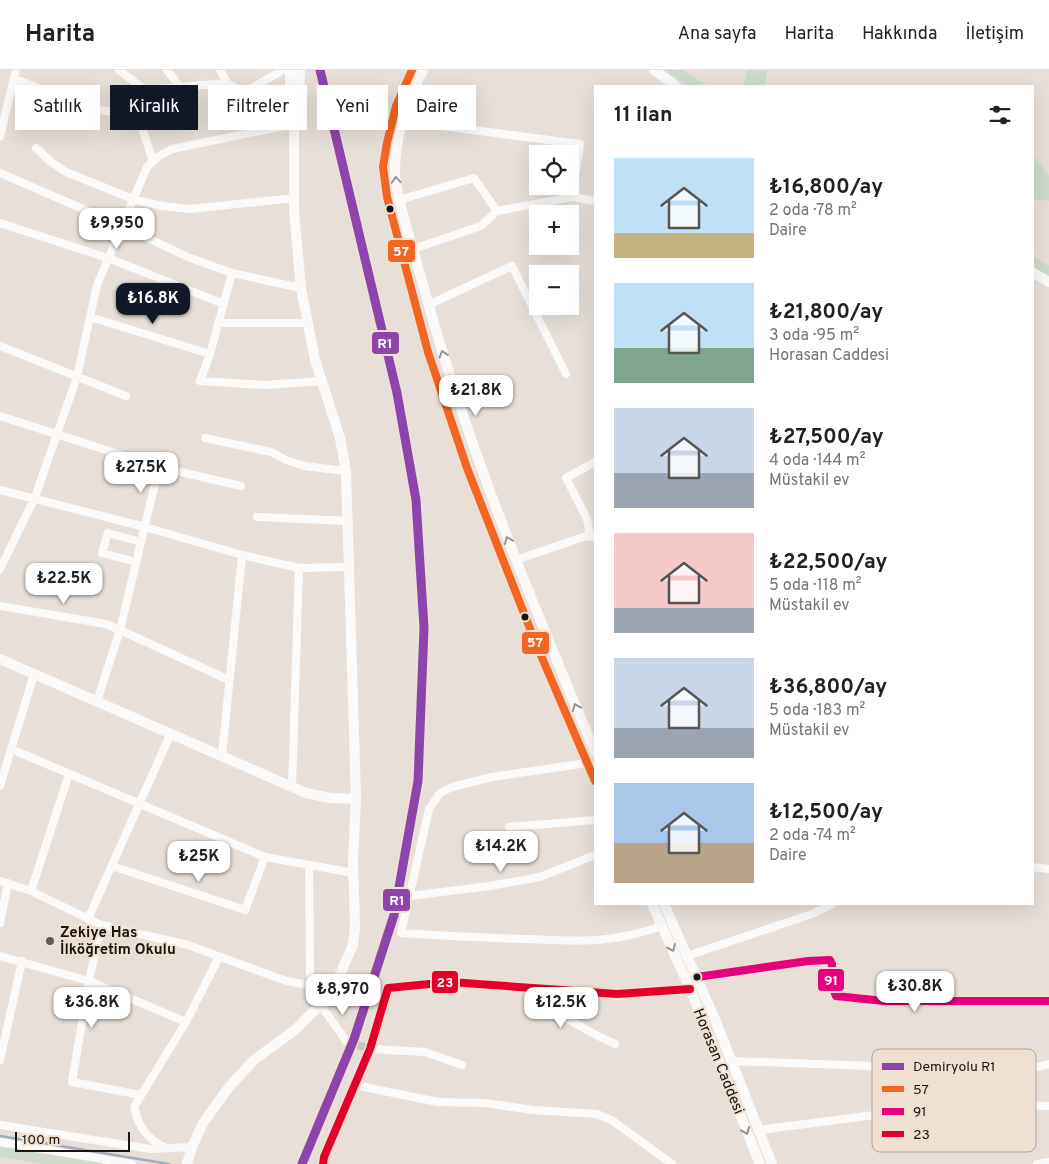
<!DOCTYPE html>
<html lang="tr">
<head>
<meta charset="utf-8">
<style>
	body { margin:0; font-family:Overpass,sans-serif; background:#f6f6f6; color:#202124; height:100vh; display:flex; flex-direction:column; font-size:19px; white-space:nowrap }
	* { box-sizing:border-box; margin:0 }
	p { font-size:16px; color:#757577 }
	.icon { flex:none; width:28px; height:28px; fill:none; stroke:currentColor; stroke-width:2; stroke-linecap:round; stroke-linejoin:round }
	.map { position:relative; flex:1; overflow:hidden }
	.side { position:absolute; left:594px; top:15px; width:440px; height:820px; display:flex; flex-direction:column; background:#fff; border-radius:0px; box-shadow:0 5px 20px #0002 }
	.side>* { flex:none }
	.top-card { position:absolute; left:15px; top:15px; width:475px; height:45px; display:flex; gap:10px }
	.fabs { position:absolute; left:529px; top:75px; display:grid; gap:10px }
	.fabs a { display:grid; place-items:center; width:50px; height:50px; border-radius:0px; background:#fff; box-shadow:0 5px 20px #0002; font-size:25px }
	.scale { position:absolute; left:15px; bottom:12px; width:115px; box-sizing:border-box; padding-left:5px; border:2px solid #1a1510; border-top:0; font-size:14px; line-height:18px; white-space:nowrap; color:#1a1510; -webkit-text-stroke:4px #efe0d1; paint-order:stroke }
	.price { position:absolute; translate:-50% -42px; padding:0 11px; border-radius:10px; background:#fff; color:#222; font-size:16px; line-height:32px; filter:drop-shadow(0 1px 2px #0008) }
	.price::after { content:''; position:absolute; left:50%; top:30px; width:15px; height:11px; margin-left:-8px; background:inherit; clip-path:polygon(0 0,100% 0,50% 100%) }
	.price.current { background:#111827; color:#fff }
	ul { padding:0; list-style:none }
	li { display:flex; align-items:center; gap:15px; height:125px; padding:0 20px }
	li span { display:grid; place-items:center; flex:none; width:140px; height:100px; border-radius:0px; color:#555 }
	li>.icon { margin-inline-start:auto }
	span .icon { width:60px; height:60px; fill:#fffc; stroke-width:1 }
	li b { font-size:21px }
	h2 { display:flex; justify-content:space-between; align-items:center; height:60px; padding:0 20px; font-size:21px }
	.chip { padding:0 18px; border-radius:0px; background:#fff; box-shadow:0 5px 20px #0002; font-size:18px; line-height:45px }
	.chip.current { background:#111827; color:#fff }
	header { display:flex; align-items:center; gap:30px; box-sizing:border-box; height:70px; padding:0 25px; background:#fff; border-bottom:1px solid #e0e0e0 }
	header strong { font-size:24px }
	nav { display:flex; gap:28px; margin-inline-start:auto; font-size:18px }
	.map>svg:first-child { display:block }
</style>
</head>
<body>
<header>
<strong>Harita</strong>
<nav><a>Ana sayfa</a><a>Harita</a><a>Hakkında</a><a>İletişim</a></nav>
</header>
<div class="map">
<svg width="1049" height="1094" viewBox="0 0 1049 1094">
	<rect width="100%" height="100%" fill="#e8e0d8"/>
	<path fill="#cfdccb" d="M664,0H683L708,16H689Z
		M747,0L767,1L765,16H744Z
		M1033,85L1049,106V131L1033,129Z
		M1032,186L1049,195V207L1033,197Z
		M0,1077L102,1092V1094H40L0,1087Z"/>
	<g fill="none" stroke-linecap="round" stroke-linejoin="round">
		<path stroke="#9eaec0" stroke-width="2.5" d="M0,1066L169,1094"/>
		<path stroke="#c9c2ba" stroke-width="8" stroke-dasharray="8 4" stroke-linecap="butt" d="M346,971L370,979"/>
		<path stroke="#fcfaf9" stroke-width="8" d="M119,0L145,20
			M167,0L180,17
			M220,0L227,13L243,23L269,59
			M15,9L94,39L138,46
			M243,23L283,0
			M403,51L580,74L572,127
			M0,66L16,0
			M36,78L50,91L66,102L133,129L162,136L190,139L294,128
			M153,91L138,46L145,20L227,13
			M0,103L122,156L190,188L232,203L301,218
			M399,130L474,108L497,141
			M0,153L108,188L224,234
			M413,179L481,156L497,141L572,127L595,131
			M232,203L210,284L200,311L266,315L321,311
			M428,235L512,196L566,304
			M90,247L210,284
			M218,253H307
			M0,276L126,326
			M0,346L159,397L241,416
			M205,368L271,382L286,390L304,396L346,401
			M595,392L566,408L587,449L590,467L595,465
			M159,397L120,560L229,610
			M0,420L145,457L242,485L299,498L348,497
			M257,447L349,451
			M516,490L586,466L592,467
			M136,492L102,483L108,463L141,472
			M0,499L35,427L77,307L97,215L147,97L159,86L172,79L294,54
			M0,536L106,554L120,560L97,631
			M11,679L265,787L354,803
			M222,685L242,485
			M587,693L492,707L452,717L440,723L429,739L401,863C443,866 485,868 527,869C579,871 611,874 662,856
			M0,716L34,604
			M292,716L299,498
			M509,757L595,750
			M309,795L310,915
			M112,796L245,840L265,787
			M1032,797L1049,799
			M0,811L31,821L101,855L188,875L286,911L332,919
			M31,821L69,704
			M409,826L490,816L540,807L595,785
			M88,849L171,663
			M0,853L8,813
			M101,855L89,911L72,1012L141,1025
			M0,886L89,911L186,952
			M687,886L812,844L832,834
			M697,907L808,891L830,890L832,894L831,913L836,926L884,931H1049
			M523,917C552,940 581,959 615,974
			M320,934L346,971
			M370,979L425,982L462,995
			M0,990L22,891
			M731,991L954,999L1014,1003L1049,994
			M354,1015L438,1032L485,1033L533,1040L597,1044L613,1051L672,1094
			M0,1055L150,1079L192,1077
			M759,1060L890,1043L902,1033L1049,1036
			M0,1072L132,1094
			M166,1078C148,1070 138,1056 134,1037L186,952L219,887
			M323,1094L324,1087L370,979L388,918L450,912L617,924L690,919
			M1037,1094L1049,1092"/>
		<path stroke="#fcfaf9" stroke-width="10" d="M412,0L396,36L387,73L383,97L387,127L428,282L467,398L536,574L595,711
			M423,0C407,31 394,69 395,105C396,122 402,139 406,156C413,179 419,202 426,225C469,382 532,532 595,682
			M654,0L676,16
			M294,42L299,26L300,0
			M1032,202L1049,212
			M0,589L306,723L330,728L356,729
			M652,834L690,919L760,1094
			M664,834L714,947L772,1094
			M187,1094L192,1077L203,1053L229,1017L254,990L295,960L317,938L338,909L353,875L355,857L353,791L356,729L346,401L340,368L315,290L301,218L294,142V42L290,24V0"/>
		<defs>
			<path id="bus-1" d="M412,0L396,36L387,73L383,97L387,127L428,282L467,398L536,574L595,711"/>
			<path id="bus-2" d="M697,907L808,891L830,890L832,894L831,913L836,926L884,931H1049"/>
			<path id="bus-3" d="M323,1094L324,1087L370,979L388,918L450,912L617,924L690,919"/>
		</defs>
		<use href="#bus-1" stroke="#efe0d1" stroke-width="11"/>
		<use href="#bus-2" stroke="#efe0d1" stroke-width="11"/>
		<use href="#bus-3" stroke="#efe0d1" stroke-width="11"/>
		<use href="#bus-1" stroke="#f26522" stroke-width="8"/>
		<use href="#bus-2" stroke="#e5007d" stroke-width="8"/>
		<use href="#bus-3" stroke="#e4002b" stroke-width="8"/>
		<defs>
			<path id="rail-1" d="M302,1094L354,969L394,845L418,711L424,558L416,430L397,323L320,0"/>
		</defs>
		<use href="#rail-1" stroke="#efe0d1" stroke-width="12"/>
		<use href="#rail-1" stroke="#8e44ad" stroke-width="9"/>
	</g>
	<defs><path id="oneway-chevron" d="M-2-3.5L2.5 0L-2 3.5" fill="none" stroke-width="1.6" stroke-linecap="round" stroke-linejoin="round" transform="scale(1.25)"/></defs>
	<g stroke="#969390">
		<use href="#oneway-chevron" transform="translate(396 110) rotate(-94)"/>
		<use href="#oneway-chevron" transform="translate(443 284) rotate(-107)"/>
		<use href="#oneway-chevron" transform="translate(508 470) rotate(-112)"/>
		<use href="#oneway-chevron" transform="translate(576 637) rotate(-113)"/>
		<use href="#oneway-chevron" transform="translate(672 878) rotate(66)"/>
		<use href="#oneway-chevron" transform="translate(746 1061) rotate(68)"/>
	</g>
	<g fill="#1a1510" stroke="#efe0d1" stroke-width="2">
		<circle cx="390" cy="139" r="4.5"/>
		<circle cx="525" cy="547" r="4.5"/>
		<circle cx="697" cy="907" r="4.5"/>
	</g>
	<circle fill="#625c56" stroke="#efe0d1" stroke-width="2" cx="50" cy="871" r="5"/>
	<g text-anchor="middle" stroke-width="4" stroke-linejoin="round" paint-order="stroke">
		<g font-size="15" font-weight="bold" fill="#1a1510" stroke="#efe0d1" text-anchor="start">
			<text x="60" y="867">Zekiye Has<tspan x="60" dy="17">İlköğretim Okulu</tspan></text>
		</g>
		<g font-size="15" fill="#1a1510" stroke="#efe0d1">
			<text transform="translate(719 991) rotate(68)" y="5">Horasan Caddesi</text>
		</g>
	</g>
	<rect x="872" y="979" width="164" height="103" rx="8" fill="#efe0d1" stroke="#afa397" stroke-width="1"/>
	<rect x="882" y="993" width="22" height="7" fill="#8e44ad"/>
	<rect x="882" y="1016" width="22" height="6" fill="#f26522"/>
	<rect x="882" y="1038" width="22" height="7" fill="#e5007d"/>
	<rect x="882" y="1061" width="22" height="6" fill="#e4002b"/>
	<g font-size="14" fill="#1a1510">
		<text x="913" y="1001">Demiryolu R1</text>
		<text x="913" y="1024">57</text>
		<text x="913" y="1046">91</text>
		<text x="913" y="1069">23</text>
	</g>
	<g stroke="#efe0d1" stroke-width="2">
		<rect x="387" y="169" width="29" height="24" rx="5" fill="#f26522"/>
		<rect x="371" y="261" width="29" height="24" rx="5" fill="#8e44ad"/>
		<rect x="521" y="561" width="29" height="24" rx="5" fill="#f26522"/>
		<rect x="382" y="818" width="29" height="24" rx="5" fill="#8e44ad"/>
		<rect x="817" y="898" width="28" height="24" rx="5" fill="#e5007d"/>
		<rect x="431" y="900" width="28" height="24" rx="5" fill="#e4002b"/>
	</g>
	<g font-size="14" text-anchor="middle" font-weight="bold" fill="#fff">
		<text x="401" y="186">57</text>
		<text x="385" y="278">R1</text>
		<text x="535" y="577">57</text>
		<text x="397" y="835">R1</text>
		<text x="831" y="915">91</text>
		<text x="445" y="917">23</text>
	</g>
</svg>
<div class="fabs">
<a><svg class="icon" aria-label="locate" viewBox="0 0 24 24"><circle cx="12" cy="12" r="6"/><path d="M12 2v4M12 18v4M2 12h4M18 12h4"/></svg></a>
<a>+</a>
<a>−</a>
</div>
<div class="scale">100 m</div>
<b class="price" style="left:117px;top:180px">₺9,950</b>
<b class="price current" style="left:153px;top:255px">₺16.8K</b>
<b class="price" style="left:476px;top:347px">₺21.8K</b>
<b class="price" style="left:141px;top:424px">₺27.5K</b>
<b class="price" style="left:64px;top:535px">₺22.5K</b>
<b class="price" style="left:501px;top:803px">₺14.2K</b>
<b class="price" style="left:199px;top:813px">₺25K</b>
<b class="price" style="left:915px;top:943px">₺30.8K</b>
<b class="price" style="left:343px;top:946px">₺8,970</b>
<b class="price" style="left:92px;top:959px">₺36.8K</b>
<b class="price" style="left:561px;top:959px">₺12.5K</b>
<div class="top-card">
<a class="chip">Satılık</a>
<a class="chip current">Kiralık</a>
<a class="chip">Filtreler</a>
<a class="chip">Yeni</a>
<a class="chip">Daire</a>
</div>
<section class="side">
<h2>11 ilan<svg class="icon" aria-label="filters" viewBox="0 0 24 24"><path d="M4 7h16M4 17h16"/><circle cx="9" cy="7" r="2"/><circle cx="15" cy="17" r="2"/></svg></h2>
<ul>
<li><span style="background:linear-gradient(#bfe0f5 75%,#c2b280 0)"><svg class="icon" aria-label="home" viewBox="0 0 24 24"><path d="M3 11l9-7 9 7M6 9v11h12V9"/></svg></span><div><b>₺16,800/ay</b><p>2 oda · 78 m²</p><p>Daire</p></div></li>
<li><span style="background:linear-gradient(#bfe0f5 65%,#7fa58c 0)"><svg class="icon" aria-label="home" viewBox="0 0 24 24"><path d="M3 11l9-7 9 7M6 9v11h12V9"/></svg></span><div><b>₺21,800/ay</b><p>3 oda · 95 m²</p><p>Horasan Caddesi</p></div></li>
<li><span style="background:linear-gradient(#c9d6e8 65%,#9aa5b1 0)"><svg class="icon" aria-label="home" viewBox="0 0 24 24"><path d="M3 11l9-7 9 7M6 9v11h12V9"/></svg></span><div><b>₺27,500/ay</b><p>4 oda · 144 m²</p><p>Müstakil ev</p></div></li>
<li><span style="background:linear-gradient(#f6c9c9 75%,#9aa5b1 0)"><svg class="icon" aria-label="home" viewBox="0 0 24 24"><path d="M3 11l9-7 9 7M6 9v11h12V9"/></svg></span><div><b>₺22,500/ay</b><p>5 oda · 118 m²</p><p>Müstakil ev</p></div></li>
<li><span style="background:linear-gradient(#c9d6e8 70%,#9aa5b1 0)"><svg class="icon" aria-label="home" viewBox="0 0 24 24"><path d="M3 11l9-7 9 7M6 9v11h12V9"/></svg></span><div><b>₺36,800/ay</b><p>5 oda · 183 m²</p><p>Müstakil ev</p></div></li>
<li><span style="background:linear-gradient(#a9c7e8 60%,#b9a48a 0)"><svg class="icon" aria-label="home" viewBox="0 0 24 24"><path d="M3 11l9-7 9 7M6 9v11h12V9"/></svg></span><div><b>₺12,500/ay</b><p>2 oda · 74 m²</p><p>Daire</p></div></li>
</ul>
</section>
</div>
</body>
</html>
